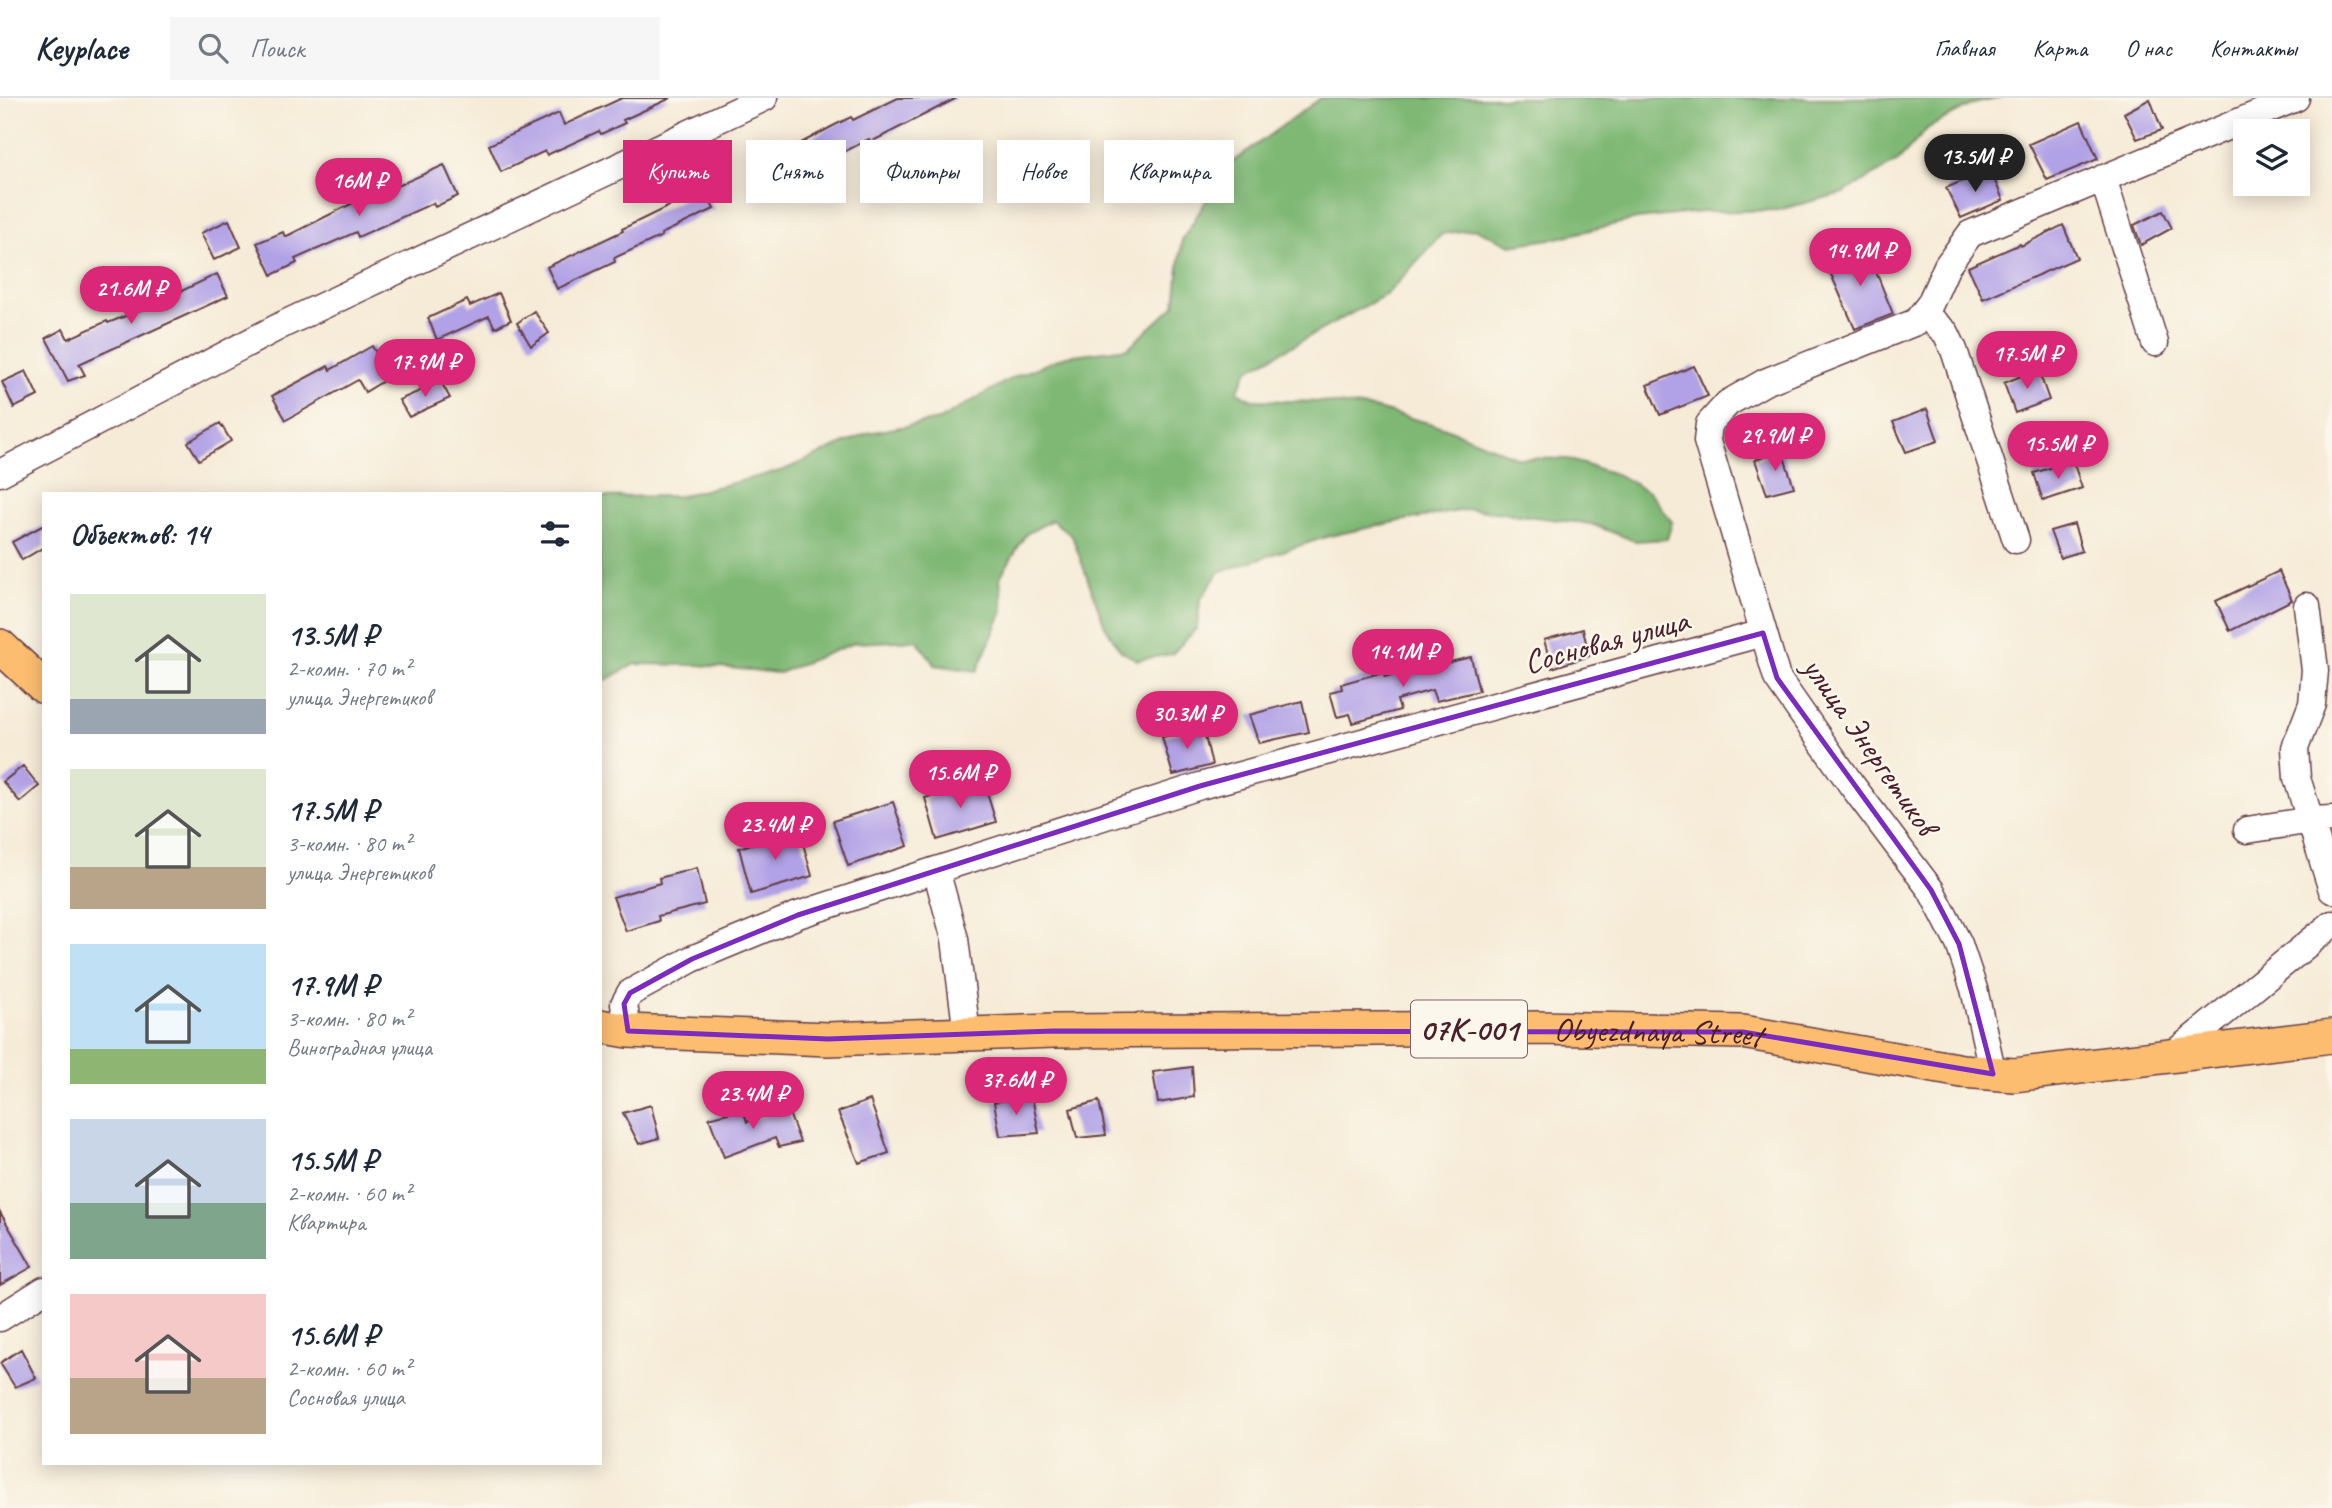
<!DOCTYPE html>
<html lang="ru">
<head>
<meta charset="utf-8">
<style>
	body { margin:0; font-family:Caveat,sans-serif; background:#f6f6f7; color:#1f2937; height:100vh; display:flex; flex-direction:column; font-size:26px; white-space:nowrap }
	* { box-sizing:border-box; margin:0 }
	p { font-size:23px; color:#747a83 }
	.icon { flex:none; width:38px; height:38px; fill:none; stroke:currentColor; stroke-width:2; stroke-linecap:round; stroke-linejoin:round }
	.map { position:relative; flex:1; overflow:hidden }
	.drawer { position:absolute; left:42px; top:394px; width:560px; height:973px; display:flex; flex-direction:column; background:#fff; border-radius:0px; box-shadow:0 4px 18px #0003 }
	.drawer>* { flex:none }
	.guide { position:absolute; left:623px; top:42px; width:665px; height:63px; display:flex; gap:14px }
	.tools { position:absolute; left:2233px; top:21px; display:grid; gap:14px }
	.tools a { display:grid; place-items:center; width:77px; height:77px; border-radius:0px; background:#fff; box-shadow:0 4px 18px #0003; font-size:35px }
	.price { position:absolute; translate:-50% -60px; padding:0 16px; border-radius:24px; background:#db2777; color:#fff; font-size:23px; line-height:46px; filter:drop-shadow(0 2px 4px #0008) }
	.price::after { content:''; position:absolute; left:50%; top:42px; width:21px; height:16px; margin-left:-10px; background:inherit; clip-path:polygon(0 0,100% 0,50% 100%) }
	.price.current { background:#222; color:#fff }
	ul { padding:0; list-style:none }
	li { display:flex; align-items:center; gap:21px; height:175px; padding:0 28px }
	li span { display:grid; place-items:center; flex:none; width:196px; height:140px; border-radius:0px; color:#555 }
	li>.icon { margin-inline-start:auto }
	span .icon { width:84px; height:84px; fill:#fffc; stroke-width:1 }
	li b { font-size:30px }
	h2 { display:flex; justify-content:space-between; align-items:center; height:84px; padding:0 28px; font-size:30px }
	.tag { padding:0 24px; border-radius:0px; background:#fff; box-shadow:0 4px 18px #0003; font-size:24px; line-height:63px }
	.tag.current { background:#db2777; color:#fff }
	header { display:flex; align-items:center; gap:42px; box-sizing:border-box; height:98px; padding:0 35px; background:#fff; border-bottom:2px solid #e0e1e3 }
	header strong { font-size:33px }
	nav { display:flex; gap:38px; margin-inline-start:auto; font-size:24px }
	.search { width:490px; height:63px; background:#f6f6f7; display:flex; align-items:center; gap:18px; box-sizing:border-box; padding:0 24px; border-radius:0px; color:#747a83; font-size:26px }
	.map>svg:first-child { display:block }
</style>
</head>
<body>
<header>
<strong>Keyplace</strong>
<div class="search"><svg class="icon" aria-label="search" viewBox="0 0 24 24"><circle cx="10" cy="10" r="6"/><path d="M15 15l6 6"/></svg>Поиск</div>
<nav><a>Главная</a><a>Карта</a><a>О нас</a><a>Контакты</a></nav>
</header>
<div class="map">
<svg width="2332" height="1410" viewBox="0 0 2332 1410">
	<rect width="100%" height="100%" fill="#fbf7ec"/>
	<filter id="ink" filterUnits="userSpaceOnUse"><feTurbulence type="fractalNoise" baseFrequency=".0143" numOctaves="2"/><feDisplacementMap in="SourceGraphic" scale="14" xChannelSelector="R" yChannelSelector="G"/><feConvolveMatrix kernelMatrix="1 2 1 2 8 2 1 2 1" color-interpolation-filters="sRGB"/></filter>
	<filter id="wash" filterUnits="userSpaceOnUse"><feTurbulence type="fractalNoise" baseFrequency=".00686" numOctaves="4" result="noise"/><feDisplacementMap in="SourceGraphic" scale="28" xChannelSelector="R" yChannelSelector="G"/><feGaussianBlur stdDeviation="1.57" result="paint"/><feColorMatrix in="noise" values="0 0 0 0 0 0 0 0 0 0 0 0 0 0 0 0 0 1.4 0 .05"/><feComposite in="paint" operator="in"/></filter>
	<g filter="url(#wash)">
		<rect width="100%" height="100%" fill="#f6ebd7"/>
		<path fill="#7fb874" stroke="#646c50" stroke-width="2" d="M1321,0H2000L1973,6L1928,30L1898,63L1843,95L1778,112L1703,114L1637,121L1557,140L1511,147L1476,131L1442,136L1387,196L1248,272L1237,294L1253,302L1321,304L1377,311L1443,329L1518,360L1567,361L1618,377L1650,395L1672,424L1667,441L1635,443L1591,426L1471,411L1405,422L1329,438L1219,474L1200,502L1197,530L1172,556L1137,562L1120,552L1105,528L1072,438L1052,422L1026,436L1000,479L1003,513L977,573L935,567L917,542L854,545L779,575L699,567L635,566L600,585V399L680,398L784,372L868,335L939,322L1012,280L1066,258L1128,250L1175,207L1182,142L1228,67Z"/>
		<g id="blocks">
			<path fill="#b1a1e6" d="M622,0H671L623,22L625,25L601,36L599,33L547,57L545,53L501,74L489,47L559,15L564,27Z
				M898,0H957L871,44L869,41L822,65L826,73L804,84L801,77L763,96L752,75L790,56L788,52L833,28L851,19L853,22Z
				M2150,1L2162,32L2137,41L2124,15Z
				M2081,23L2098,61L2047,82L2029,46Z
				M444,67L458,98L435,109L433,105L358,139L356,134L295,161L297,165L272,177L257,145L283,134L285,139L369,97L370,100Z
				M1990,71L2003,102L1961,120L1946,90Z
				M704,91L714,111L661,136L662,138L614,160L615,164L557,191L547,169L623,133L622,131Z
				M2163,113L2172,130L2141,147L2134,127Z
				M229,122L241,149L214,162L201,135Z
				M2063,127L2077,160L1983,201L1968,169L2020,146L2021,148Z
				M1866,149L1893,216L1855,231L1826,165Z
				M217,176L228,198L79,266L85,277L68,283L46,240L63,231L68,241L107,223L108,225L148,209Z
				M499,195L511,222L495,230L489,218L437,242L428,220L467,202L470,208Z
				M534,213L549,235L531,248L517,225Z
				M372,248L390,279L365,294L358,282L286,322L272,298L328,268L330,272Z
				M1694,268L1708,298L1660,317L1647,287Z
				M2038,271L2049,302L2015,315L2004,285Z
				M26,273L38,298L14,310L2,284Z
				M441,284L450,300L409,319L399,302Z
				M1927,311L1938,343L1906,354L1893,324Z
				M220,325L231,343L199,362L188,344Z
				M1782,353L1794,389L1767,396L1755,362Z
				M2073,363L2082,390L2043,403L2034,375Z
				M2074,426L2082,453L2060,460L2050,433Z
				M44,427V449L22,462L12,444Z
				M2279,473L2292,502L2230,533L2216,503Z
				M1583,531L1589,558L1552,570L1544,542Z
				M1471,559L1479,593L1436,603L1432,592L1397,602L1400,612L1353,625L1350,616L1337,619L1330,594L1342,591L1341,586L1383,574L1385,579L1400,574L1401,576Z
				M1302,603L1309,634L1259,645L1249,617Z
				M1203,630L1212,667L1173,677L1162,639Z
				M23,668L39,688L20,704L3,684Z
				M983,682L996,724L937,742L925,700Z
				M893,704L908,748L848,768L833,723Z
				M799,731L812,778L751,796L739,750Z
				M697,770L705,806L658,818L659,823L626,833L613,799L660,785L659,780Z
				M1192,969L1194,999L1158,1005L1153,974Z
				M1032,999L1039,1035L1000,1038L994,1004Z
				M870,1002L889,1055L859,1065L838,1014Z
				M1099,1003L1106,1037L1077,1040L1070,1011Z
				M651,1007L659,1040L639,1046L623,1015Z
				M787,1010L800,1044L779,1049L775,1040L724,1059L709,1020L743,1011L747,1024Z
				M0,1114L32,1169L0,1187Z
				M21,1251L36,1280L15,1289L0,1265Z"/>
		</g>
	</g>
	<g filter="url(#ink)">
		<use href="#blocks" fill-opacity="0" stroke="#643e45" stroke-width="2"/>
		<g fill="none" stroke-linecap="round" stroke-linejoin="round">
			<defs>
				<path id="minor" d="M2103,80L2155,245
					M1923,215L1946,235L1954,252L2016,442
					M0,375L284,226L764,0
					M2307,508L2315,572L2312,606L2295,650L2297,680L2332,792
					M2247,732L2312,722L2332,721
					M936,772L955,841L967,936
					M628,933L624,906L630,895L692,861L798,817L936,772L1200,688L1763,535
					M2171,958L2332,826
					M1993,976L1974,891L1959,846L1931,792L1851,686L1777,580L1707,343L1709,326L1728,305L1765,284L1916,224L1930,206L1947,168L1970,136L2296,0
					M0,1220L44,1192"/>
				<g id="major">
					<path d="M0,548L44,589"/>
					<path id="s1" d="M600,928L628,933L828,941L1054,933L1537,930L1743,934L1962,973L2014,977L2332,938"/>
				</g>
			</defs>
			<use href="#minor" stroke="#643e45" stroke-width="29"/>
			<use href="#major" stroke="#643e45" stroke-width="36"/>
			<use href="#minor" stroke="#fff" stroke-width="26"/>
			<use href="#major" stroke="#fcbd6f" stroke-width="33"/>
		</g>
	</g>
	<path fill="none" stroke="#7b2cbf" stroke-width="5" stroke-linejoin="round" d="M1763,535L1777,580L1931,792L1959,846L1993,976L1743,934L1054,933L828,941L628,933L624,906L630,895L692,861L798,817L1200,688Z"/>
	<g text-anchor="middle" stroke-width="5" stroke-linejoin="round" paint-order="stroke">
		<rect fill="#fbf7ec" stroke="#7f6065" stroke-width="2" x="1411" y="902.5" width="116" height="57" rx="5"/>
		<g font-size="32" font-weight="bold" fill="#4a1f2b">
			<text x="1469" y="942">07К-001</text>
		</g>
		<g font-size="33" fill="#4a1f2b" stroke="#fbf7ec">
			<text transform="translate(1606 542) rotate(-15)" y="12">Сосновая улица</text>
			<text transform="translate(1871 647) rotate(55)" y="12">улица Энергетиков</text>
			<text dy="12" stroke="none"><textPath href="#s1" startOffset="1059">Obyezdnaya Street</textPath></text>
		</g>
	</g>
</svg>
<div class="tools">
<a><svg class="icon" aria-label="layers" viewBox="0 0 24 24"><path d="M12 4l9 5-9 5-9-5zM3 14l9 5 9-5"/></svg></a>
</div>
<b class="price current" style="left:1975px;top:96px">13.5M ₽</b>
<b class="price" style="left:359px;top:120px">16M ₽</b>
<b class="price" style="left:1860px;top:190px">14.9M ₽</b>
<b class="price" style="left:131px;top:228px">21.6M ₽</b>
<b class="price" style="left:2027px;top:293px">17.5M ₽</b>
<b class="price" style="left:425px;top:301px">17.9M ₽</b>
<b class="price" style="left:1775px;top:375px">29.9M ₽</b>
<b class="price" style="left:2058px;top:383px">15.5M ₽</b>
<b class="price" style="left:1403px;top:591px">14.1M ₽</b>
<b class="price" style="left:1187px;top:653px">30.3M ₽</b>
<b class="price" style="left:960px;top:712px">15.6M ₽</b>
<b class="price" style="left:775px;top:764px">23.4M ₽</b>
<b class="price" style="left:1016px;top:1019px">37.6M ₽</b>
<b class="price" style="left:753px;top:1033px">23.4M ₽</b>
<div class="guide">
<a class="tag current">Купить</a>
<a class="tag">Снять</a>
<a class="tag">Фильтры</a>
<a class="tag">Новое</a>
<a class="tag">Квартира</a>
</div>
<section class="drawer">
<h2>Объектов: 14<svg class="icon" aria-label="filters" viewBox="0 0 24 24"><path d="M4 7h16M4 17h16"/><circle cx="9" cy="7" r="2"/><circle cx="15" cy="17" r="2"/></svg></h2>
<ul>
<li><span style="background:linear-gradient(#dfe7d0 75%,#9aa5b1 0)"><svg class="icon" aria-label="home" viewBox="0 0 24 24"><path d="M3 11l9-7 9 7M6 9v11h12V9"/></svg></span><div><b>13.5M ₽</b><p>2-комн. · 70 m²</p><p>улица Энергетиков</p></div></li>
<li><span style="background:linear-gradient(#dfe7d0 70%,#b9a48a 0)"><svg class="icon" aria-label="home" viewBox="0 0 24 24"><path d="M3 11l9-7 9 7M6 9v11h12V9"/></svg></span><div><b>17.5M ₽</b><p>3-комн. · 80 m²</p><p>улица Энергетиков</p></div></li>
<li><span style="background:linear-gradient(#bfe0f5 75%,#8fb573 0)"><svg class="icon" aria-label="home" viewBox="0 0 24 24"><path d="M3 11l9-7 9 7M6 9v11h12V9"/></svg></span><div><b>17.9M ₽</b><p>3-комн. · 80 m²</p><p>Виноградная улица</p></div></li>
<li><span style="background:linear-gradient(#c9d6e8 60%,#7fa58c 0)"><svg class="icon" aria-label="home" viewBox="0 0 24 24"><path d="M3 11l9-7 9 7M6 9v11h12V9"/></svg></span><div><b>15.5M ₽</b><p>2-комн. · 60 m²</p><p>Квартира</p></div></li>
<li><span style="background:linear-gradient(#f6c9c9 60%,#b9a48a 0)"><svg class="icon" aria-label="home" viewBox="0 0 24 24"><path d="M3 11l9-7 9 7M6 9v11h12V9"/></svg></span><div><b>15.6M ₽</b><p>2-комн. · 60 m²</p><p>Сосновая улица</p></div></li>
</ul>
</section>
</div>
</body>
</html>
